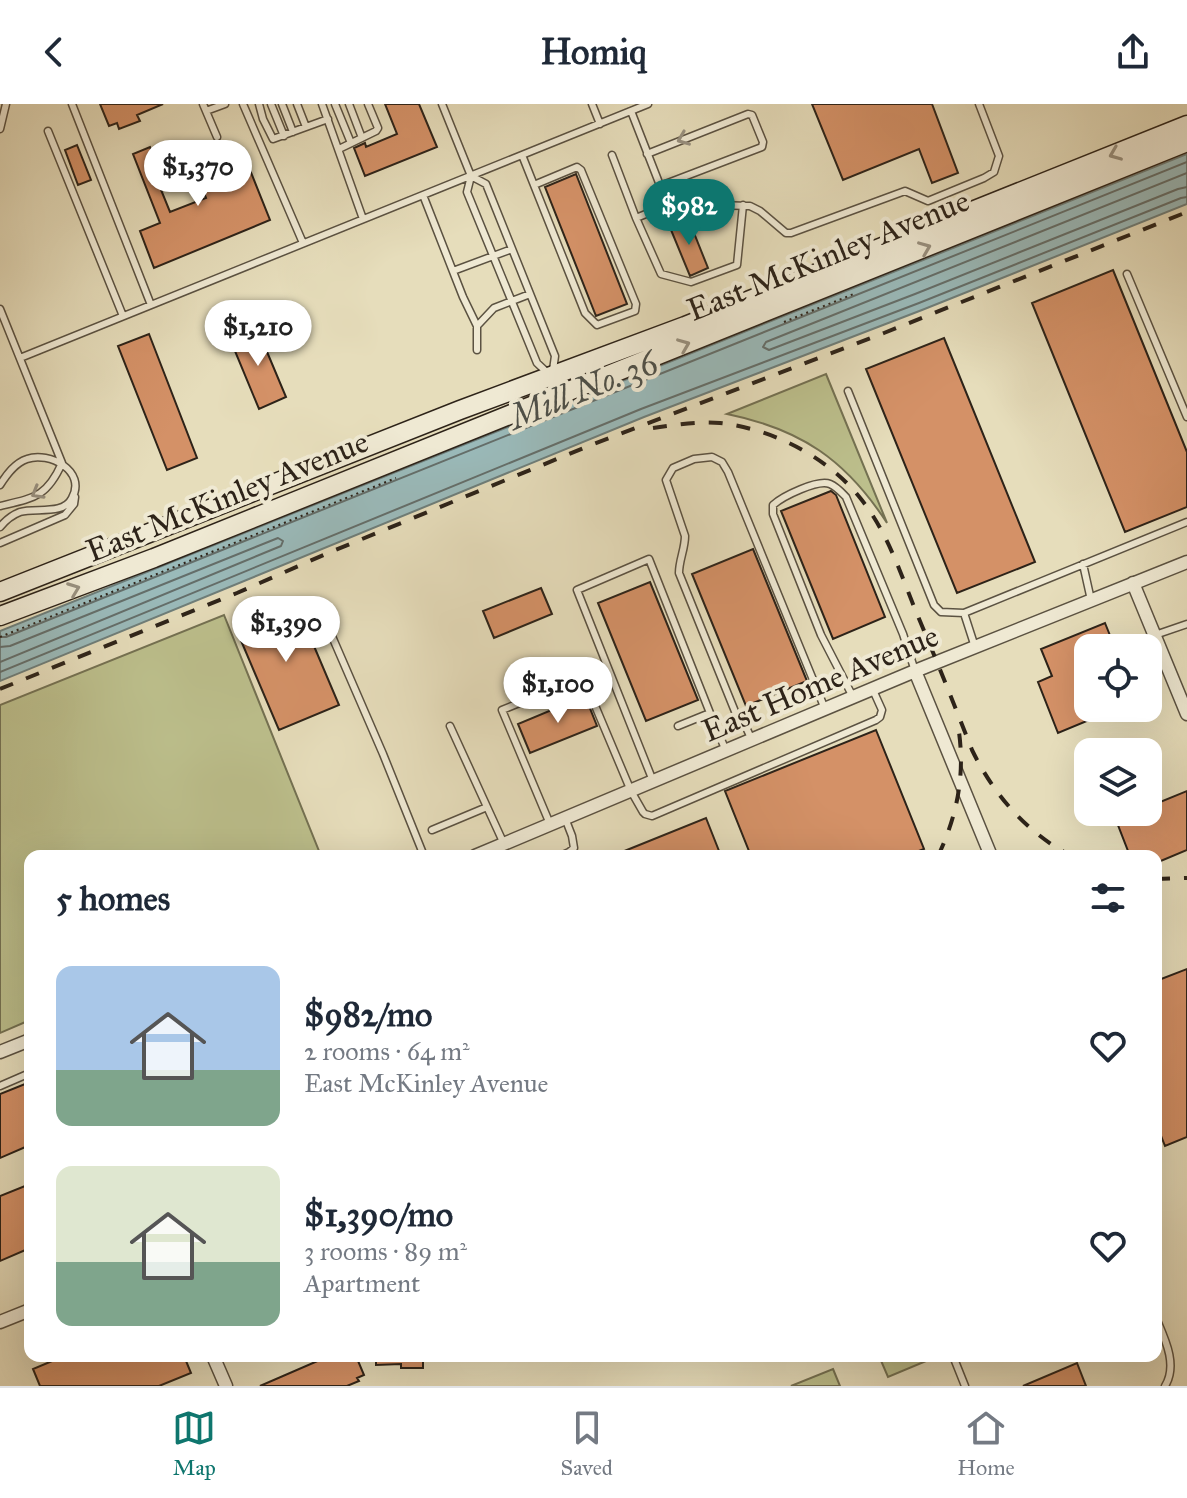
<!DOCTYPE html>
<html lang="en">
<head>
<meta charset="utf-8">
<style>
	body { margin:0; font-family:"IM FELL Great Primer",serif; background:#f2f2f3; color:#1f2937; height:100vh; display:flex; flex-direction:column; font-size:30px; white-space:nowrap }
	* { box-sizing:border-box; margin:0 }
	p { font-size:26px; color:#747a83 }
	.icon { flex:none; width:44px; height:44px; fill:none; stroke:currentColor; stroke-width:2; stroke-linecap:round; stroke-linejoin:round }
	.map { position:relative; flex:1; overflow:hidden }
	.details { position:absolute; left:24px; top:746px; width:1138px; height:512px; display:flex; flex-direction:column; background:#fff; border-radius:16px; box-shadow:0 8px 32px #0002 }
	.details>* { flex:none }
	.tools { position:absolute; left:1074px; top:530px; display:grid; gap:16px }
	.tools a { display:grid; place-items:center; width:88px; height:88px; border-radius:16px; background:#fff; box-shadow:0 8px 32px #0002; font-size:40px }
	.price { position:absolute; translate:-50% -68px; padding:0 18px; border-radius:28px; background:#fff; color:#222; font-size:26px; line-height:52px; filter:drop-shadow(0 2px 4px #0008) }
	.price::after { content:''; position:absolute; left:50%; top:48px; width:24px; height:18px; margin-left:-12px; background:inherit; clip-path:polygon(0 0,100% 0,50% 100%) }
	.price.selected { background:#0f766e; color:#fff }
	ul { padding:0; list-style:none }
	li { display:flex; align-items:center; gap:24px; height:200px; padding:0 32px }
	li span { display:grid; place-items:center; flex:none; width:224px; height:160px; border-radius:16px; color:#555 }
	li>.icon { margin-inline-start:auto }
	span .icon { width:96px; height:96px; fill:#fffc; stroke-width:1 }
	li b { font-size:34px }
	h2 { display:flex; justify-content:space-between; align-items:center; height:96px; padding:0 32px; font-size:34px }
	header { display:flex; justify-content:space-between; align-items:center; height:104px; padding:0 32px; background:#fff; font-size:36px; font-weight:700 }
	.dock { display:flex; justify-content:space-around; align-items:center; height:112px; border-top:2px solid #e0e1e3; background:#fff; font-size:22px; color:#747a83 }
	.dock a { display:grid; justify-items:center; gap:4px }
	.dock .selected { color:#0f766e }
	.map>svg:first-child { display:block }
</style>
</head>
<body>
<header><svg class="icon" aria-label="back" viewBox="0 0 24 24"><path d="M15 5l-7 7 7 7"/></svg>Homiq<svg class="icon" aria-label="share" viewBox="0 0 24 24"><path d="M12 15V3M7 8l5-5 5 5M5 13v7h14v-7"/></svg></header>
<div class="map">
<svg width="1187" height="1282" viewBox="0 0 1187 1282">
	<rect width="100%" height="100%" fill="#e6ddbb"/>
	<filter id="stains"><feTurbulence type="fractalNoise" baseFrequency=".0025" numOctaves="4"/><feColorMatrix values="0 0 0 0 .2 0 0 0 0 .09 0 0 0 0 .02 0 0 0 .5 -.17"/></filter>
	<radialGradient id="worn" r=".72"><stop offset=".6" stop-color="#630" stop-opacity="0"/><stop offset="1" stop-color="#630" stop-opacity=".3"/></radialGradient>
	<path fill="#bcbf8c" stroke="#747152" stroke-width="2" d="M826,270L887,419C846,356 801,325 727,310Z
		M224,511L321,752H30V916L0,929V601Z
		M879,1252H938L888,1273Z
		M833,1265L840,1282H791Z"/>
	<path fill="#9ababa" stroke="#6e7e7a" stroke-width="2" d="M1187,50V100L922,206L644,313L0,577V527Z"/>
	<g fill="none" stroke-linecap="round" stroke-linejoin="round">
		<path stroke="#646e6a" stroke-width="2" d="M1187,69L766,238L763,243L769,246L915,190L1178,85L1187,83
			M0,533H6L1187,58
			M0,543L10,542L278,434L283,437L281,442L0,558
			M0,568L641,305L919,199L1181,94L1187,93"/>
	</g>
	<path fill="#d49167" stroke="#2d2319" stroke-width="2" d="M100,0H163L137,11L140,17L119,25L117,19L109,22Z
		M385,0H419L437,43L365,72L354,44L365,39L366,43L397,30Z
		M812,0H932L958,69L932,79L919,45L843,76Z
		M183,40L190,57L155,71L170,108L206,94L199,75L222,66L224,70L248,61L270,116L154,164L140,127L160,119L133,50L150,43L154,52Z
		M77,41L91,76L78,81L65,46Z
		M576,70L627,200L596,212L545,83Z
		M688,114L708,164L690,172L669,121Z
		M1113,166L1187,348V403L1125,428L1032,199Z
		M257,224L286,293L259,305L230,235Z
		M149,230L197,354L167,366L118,242Z
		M944,234L1035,458L957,489L866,265Z
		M831,387L836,391L885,513L833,535L781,407Z
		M753,445L807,577L746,602L692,470Z
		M650,478L698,596L646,617L598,499Z
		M541,484L552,510L494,534L483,507Z
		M294,495L339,601L279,626L234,520Z
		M1105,519L1115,544H1088V604H1118L1058,629L1038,578L1052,572L1041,545Z
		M585,592L597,622L530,649L518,620Z
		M876,626L924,745L906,752H751L725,687Z
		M1187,687V746L1156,759V752H1130L1116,716L1135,708H1148V703Z
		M706,714L721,752H612Z
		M1187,865V1033L1165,1042L1156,1019V877Z
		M30,978V1041L0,1054V990Z
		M30,1080V1144L0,1157V1092Z
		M64,1252H184L191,1269L159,1282H40L33,1265Z
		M329,1252H356L364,1271L357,1274L359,1277L347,1282H260Z
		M376,1252H423V1264H401V1260L376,1261Z
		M1077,1259L1086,1282H1023Z"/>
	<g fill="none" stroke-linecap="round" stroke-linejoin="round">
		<defs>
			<path id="lane" d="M72,0L151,201
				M203,0L217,33
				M243,0L303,139
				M259,0L263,15L273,35L328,15
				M271,0L284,32
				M282,0L293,28
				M297,0L306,23
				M322,0L363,115
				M335,0L351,39
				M349,0L362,34
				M442,0L471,72
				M592,0L600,20
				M206,7L225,0
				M631,7L663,89C668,96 672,99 681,100L750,102L760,107L786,129H791L905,87L928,97L984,74L994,68L999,52L979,0
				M0,25L6,0
				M48,27L123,212
				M339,45L376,27L378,24L368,0
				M647,50L748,10L752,11L763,38L762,43L660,82
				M522,51L585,209L597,221L635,207L636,200L581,66L577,63L534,81
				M612,51L636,114L673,99
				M471,72L486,80L555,252L552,273L537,259L467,88Z
				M423,91L463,193L477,222V246
				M636,114L661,170L691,178L737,161L743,101
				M453,167L512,145
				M1127,170L1187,313
				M0,205L62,359C47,393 34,394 0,402
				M477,222L494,204L530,190
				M20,254L648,0
				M848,287L934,501L941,508L964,509
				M0,381C7,370 15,359 27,355C49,347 87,367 72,394C63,412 35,403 20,408C12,411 5,417 0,423
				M0,439L65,411L74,400L75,393
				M1083,460L1091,496
				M318,500L383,650L424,752
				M1155,531L1187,520
				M975,543L964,509L1187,418
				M853,593L821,531L773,410V401C783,392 818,375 830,380C837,383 842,389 846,393L903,530L915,567
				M450,622L504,740
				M678,622L710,609L726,647
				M751,634L744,619L736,610L679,469C679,456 685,445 685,432L666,376L673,364L694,355L712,353L722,358L728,368L825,605
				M653,677L577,486L649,455L710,609
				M550,720L502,606L583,573L631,687L643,708L645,710L652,712L876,616L880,613L882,606L873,586
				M432,726L487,703
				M560,752L569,748L574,744L572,732L565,714
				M0,982L30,969
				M1156,1214C1165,1235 1178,1261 1165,1282
				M953,1252L965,1282"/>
			<path id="street" d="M1133,479L1187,610
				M915,567L991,752
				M475,752L915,567L1187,458
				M0,948L30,936
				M0,1218L30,1206
				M213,1252L226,1282"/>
			<path id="secondary" d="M0,488L460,306L685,222L1187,21
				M0,512L154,454L1187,38"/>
		</defs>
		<use href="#lane" stroke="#5b5242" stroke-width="9"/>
		<use href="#street" stroke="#5b5242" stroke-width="15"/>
		<use href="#secondary" stroke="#2d2319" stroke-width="21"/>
		<path stroke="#2d2319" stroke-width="2" stroke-dasharray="2 4" stroke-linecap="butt" d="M784,218L856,189
			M0,533L396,374"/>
		<use href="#lane" stroke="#efe9d3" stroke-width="6"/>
		<use href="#street" stroke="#efe9d3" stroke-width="12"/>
		<use href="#secondary" stroke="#efe9d3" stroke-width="18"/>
		<path stroke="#2d2319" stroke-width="4" stroke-dasharray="14 14" stroke-linecap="butt" d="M653,324C674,321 698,317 720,319C773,325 828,353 861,395C888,429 901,471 917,510C936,555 954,600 972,646C994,691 1026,728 1071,752
			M0,585L237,489L328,449L591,341L884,229L1187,108
			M938,752C957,712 965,672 959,628
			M1156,775L1187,774"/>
	</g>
	<defs><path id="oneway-chevron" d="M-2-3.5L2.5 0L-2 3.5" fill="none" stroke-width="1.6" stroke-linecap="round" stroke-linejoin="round" transform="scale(2)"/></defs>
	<g stroke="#98907f">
		<use href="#oneway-chevron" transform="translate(683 35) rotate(158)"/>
		<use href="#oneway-chevron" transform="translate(1115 50) rotate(158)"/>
		<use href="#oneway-chevron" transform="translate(925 144) rotate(-22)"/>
		<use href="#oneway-chevron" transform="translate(684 241) rotate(-22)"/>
		<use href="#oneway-chevron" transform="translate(37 389) rotate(150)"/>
		<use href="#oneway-chevron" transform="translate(74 485) rotate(-21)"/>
	</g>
	<g text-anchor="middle" stroke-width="8" stroke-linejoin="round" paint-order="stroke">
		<g font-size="32" fill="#2d2319" stroke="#efe9d3">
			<text transform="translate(828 151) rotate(-22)" y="11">East McKinley Avenue</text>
			<text transform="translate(227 392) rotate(-22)" y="11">East McKinley Avenue</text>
			<text transform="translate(820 579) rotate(-23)" y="11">East Home Avenue</text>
		</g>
		<g font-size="34" font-style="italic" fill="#4e5049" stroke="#efe9d3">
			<text transform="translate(583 285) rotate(-22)" y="12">Mill No. 36</text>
		</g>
	</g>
	<rect width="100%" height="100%" filter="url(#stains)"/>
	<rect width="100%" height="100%" fill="url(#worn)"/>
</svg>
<div class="tools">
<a><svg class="icon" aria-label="locate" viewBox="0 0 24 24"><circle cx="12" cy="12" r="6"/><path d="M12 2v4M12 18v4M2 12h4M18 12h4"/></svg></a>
<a><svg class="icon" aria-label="layers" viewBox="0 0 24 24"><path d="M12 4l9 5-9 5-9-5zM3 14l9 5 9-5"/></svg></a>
</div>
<b class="price" style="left:198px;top:104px">$1,370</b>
<b class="price selected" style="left:689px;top:143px">$982</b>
<b class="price" style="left:258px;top:264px">$1,210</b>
<b class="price" style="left:286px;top:560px">$1,390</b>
<b class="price" style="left:558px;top:621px">$1,100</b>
<section class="details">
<h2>5 homes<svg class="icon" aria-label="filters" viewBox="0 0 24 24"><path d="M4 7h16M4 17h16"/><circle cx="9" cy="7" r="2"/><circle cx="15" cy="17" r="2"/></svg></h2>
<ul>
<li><span style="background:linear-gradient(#a9c7e8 65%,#7fa58c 0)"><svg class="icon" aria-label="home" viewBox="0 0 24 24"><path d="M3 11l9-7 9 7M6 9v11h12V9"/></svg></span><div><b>$982/mo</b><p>2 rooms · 64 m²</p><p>East McKinley Avenue</p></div><svg class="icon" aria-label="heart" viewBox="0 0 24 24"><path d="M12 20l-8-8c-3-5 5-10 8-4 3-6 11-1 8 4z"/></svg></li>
<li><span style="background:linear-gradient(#dfe7d0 60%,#7fa58c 0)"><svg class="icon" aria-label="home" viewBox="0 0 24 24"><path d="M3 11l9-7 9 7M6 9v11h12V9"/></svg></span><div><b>$1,390/mo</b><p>3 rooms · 89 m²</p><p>Apartment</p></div><svg class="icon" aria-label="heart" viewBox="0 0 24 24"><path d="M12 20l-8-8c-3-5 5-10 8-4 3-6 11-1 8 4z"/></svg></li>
</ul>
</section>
</div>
<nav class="dock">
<a class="selected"><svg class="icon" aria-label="map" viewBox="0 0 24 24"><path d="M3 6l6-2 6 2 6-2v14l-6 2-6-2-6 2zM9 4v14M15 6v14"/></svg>Map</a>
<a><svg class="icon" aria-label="saved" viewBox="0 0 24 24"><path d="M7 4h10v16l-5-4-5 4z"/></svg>Saved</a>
<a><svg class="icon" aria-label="home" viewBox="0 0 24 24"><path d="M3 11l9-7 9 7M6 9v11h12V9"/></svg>Home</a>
</nav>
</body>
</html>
